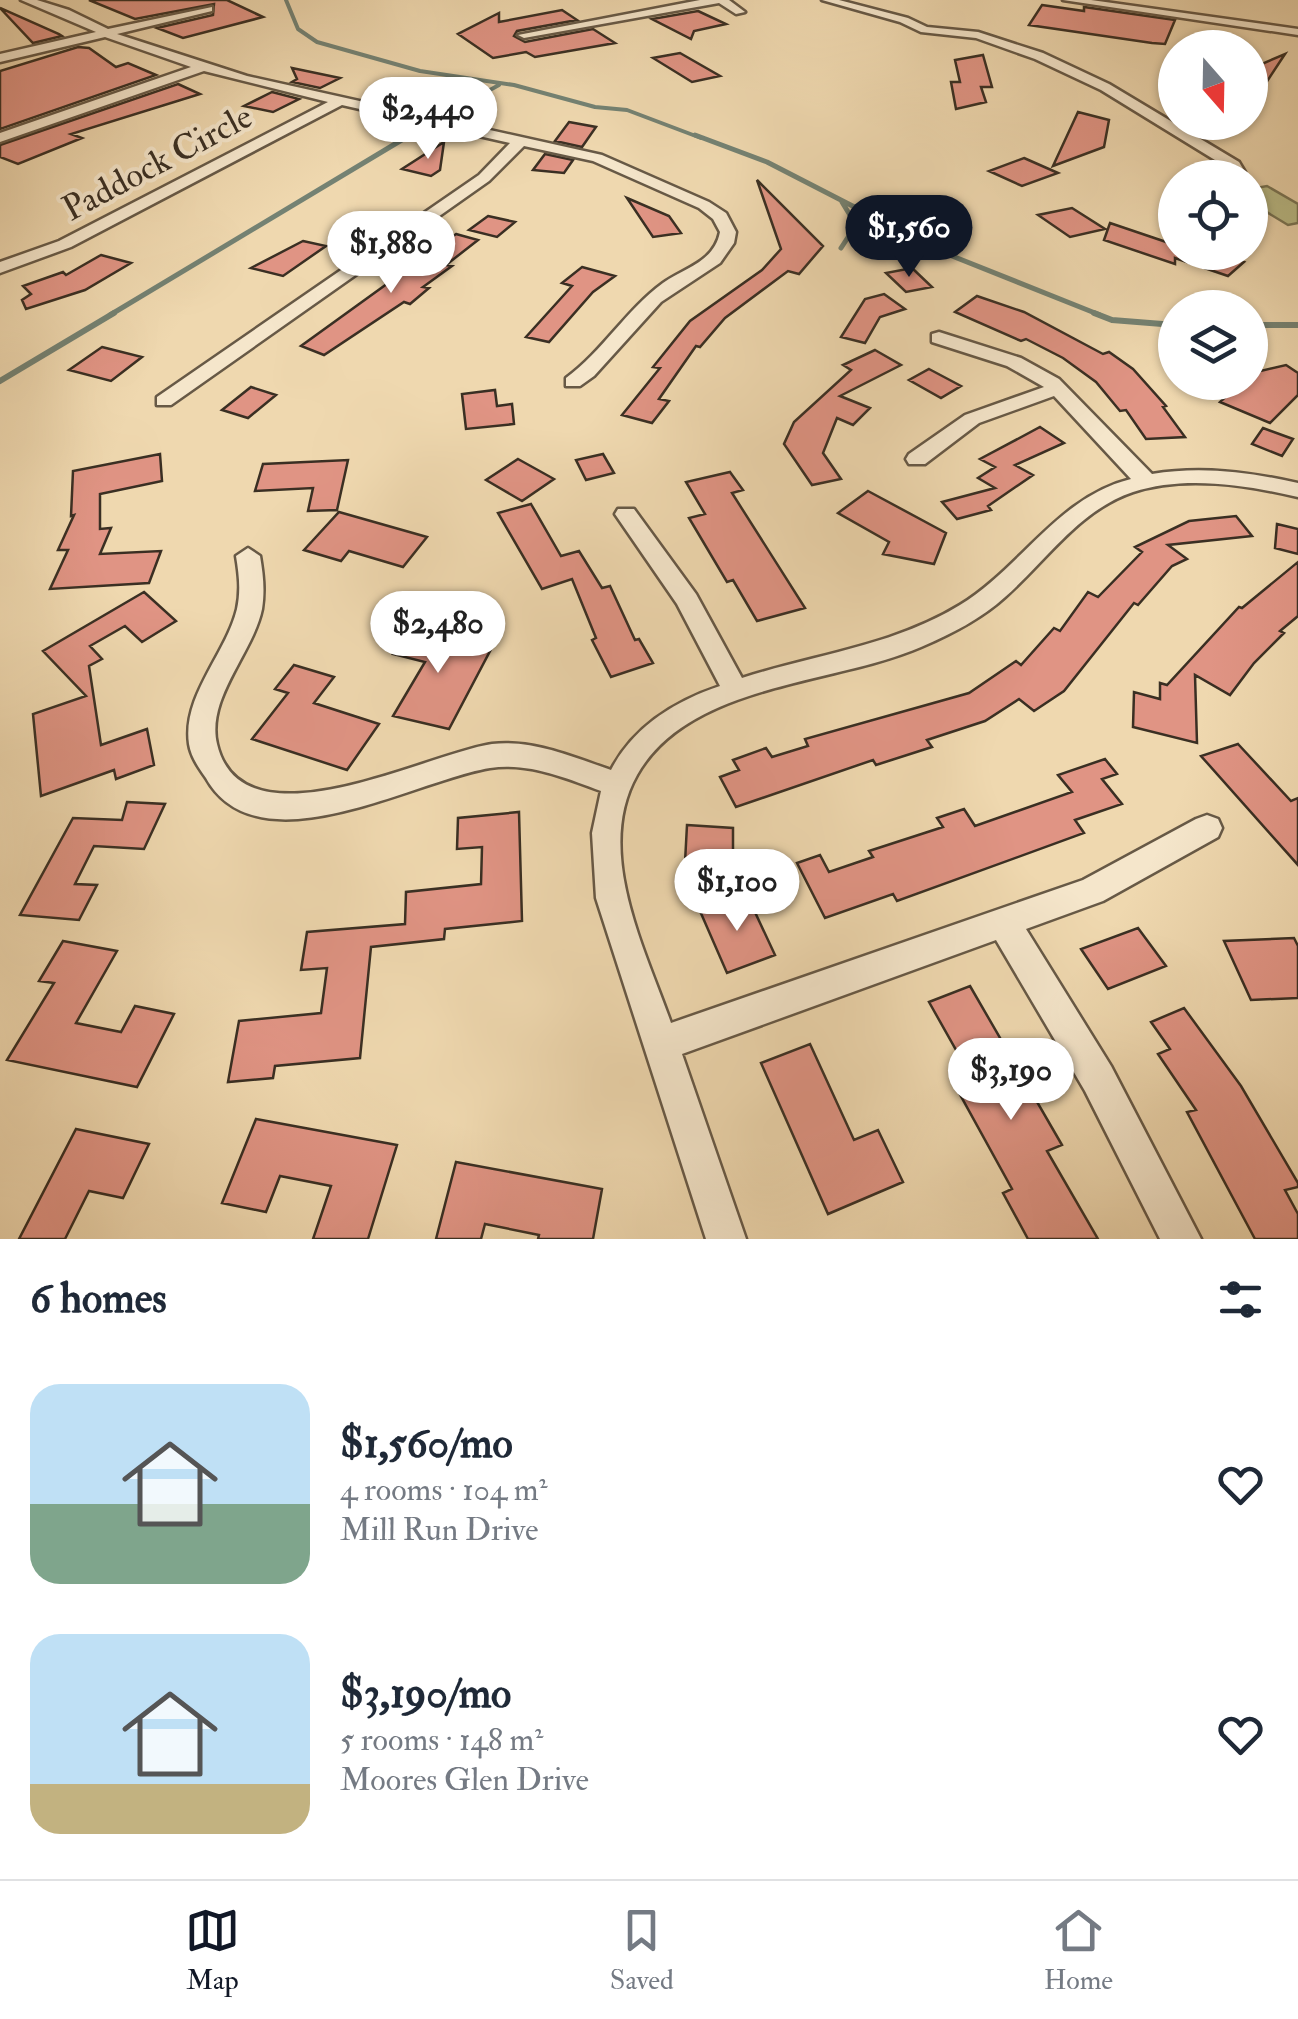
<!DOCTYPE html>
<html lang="en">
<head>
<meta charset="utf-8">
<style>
	body { margin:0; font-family:"IM FELL Double Pica",serif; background:#f2f2f3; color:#1f2937; height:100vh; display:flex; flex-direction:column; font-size:38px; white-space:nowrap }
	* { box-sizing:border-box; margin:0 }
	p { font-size:32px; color:#747a83 }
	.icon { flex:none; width:55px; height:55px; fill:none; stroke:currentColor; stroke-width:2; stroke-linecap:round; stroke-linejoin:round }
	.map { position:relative; height:1239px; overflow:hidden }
	.drawer { display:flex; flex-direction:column; background:#fff; flex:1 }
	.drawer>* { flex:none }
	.needle { width:65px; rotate:160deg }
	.controls { position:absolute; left:1158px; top:30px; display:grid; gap:20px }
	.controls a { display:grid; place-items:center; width:110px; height:110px; border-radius:50%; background:#fff; box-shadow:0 2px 8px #0004; font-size:50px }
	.price { position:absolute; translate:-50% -85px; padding:0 22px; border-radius:35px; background:#fff; color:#222; font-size:32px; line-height:65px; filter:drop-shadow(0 2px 5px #0008) }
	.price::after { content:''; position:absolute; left:50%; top:60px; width:30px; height:22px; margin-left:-15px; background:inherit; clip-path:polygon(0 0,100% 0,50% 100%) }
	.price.current { background:#111827; color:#fff }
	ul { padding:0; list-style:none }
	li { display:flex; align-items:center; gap:30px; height:250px; padding:0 30px }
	li span { display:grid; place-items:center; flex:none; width:280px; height:200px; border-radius:30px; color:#555 }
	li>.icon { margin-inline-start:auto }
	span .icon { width:120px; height:120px; fill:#fffc; stroke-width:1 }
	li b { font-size:42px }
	h2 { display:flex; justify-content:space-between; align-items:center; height:120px; padding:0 30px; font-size:42px }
	.menu { display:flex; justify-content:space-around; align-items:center; height:140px; border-top:2px solid #e0e1e3; background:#fff; font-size:28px; color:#747a83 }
	.menu a { display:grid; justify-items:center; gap:5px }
	.menu .current { color:#111827 }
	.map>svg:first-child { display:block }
</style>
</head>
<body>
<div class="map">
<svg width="1298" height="1239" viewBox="0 0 1298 1239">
	<rect width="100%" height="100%" fill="#efd8af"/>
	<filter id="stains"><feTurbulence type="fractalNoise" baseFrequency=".002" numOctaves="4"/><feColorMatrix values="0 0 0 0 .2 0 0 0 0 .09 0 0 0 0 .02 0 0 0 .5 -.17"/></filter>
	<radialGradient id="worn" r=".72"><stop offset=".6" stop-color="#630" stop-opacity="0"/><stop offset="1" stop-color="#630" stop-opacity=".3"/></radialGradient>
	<path fill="#bbbe89" stroke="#7a7656" stroke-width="2.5" d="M1267,186L1298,204V223L1288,225L1250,202V189Z"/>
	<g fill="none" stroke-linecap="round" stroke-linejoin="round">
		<path stroke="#748273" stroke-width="4" d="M286,0L298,29L317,42L420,71L514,85L595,107L627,110L701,138
			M446,114L499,85
			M406,138L414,133"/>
		<path stroke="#748273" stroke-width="5" d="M695,135L767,162L942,252L1100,315
			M841,248L856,225L842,202
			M110,315L410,135"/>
		<path stroke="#748273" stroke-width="6" d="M1094,313L1112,320L1175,325
			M1250,325H1298
			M0,381L114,313"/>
	</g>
	<path fill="#e09484" stroke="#3a2f23" stroke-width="2.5" d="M89,0H227L263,17L183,38L157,28L213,15L214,4L135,19Z
		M1042,5L1084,11V7L1175,20L1165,44L1152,43L1029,25Z
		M0,8L59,34L62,36L33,43Z
		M562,10L577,20L517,31L514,36L525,42L593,29L615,43L535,57L526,52L493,58L458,34L499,13V22Z
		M698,11L726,24L694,31L691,39L652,19Z
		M78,47L89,48L116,67L128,63L156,75L0,129V71Z
		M680,53L720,76L692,82L653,58Z
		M1285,54L1250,107V69Z
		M983,55L992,87H981L986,102L956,109L951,82H960L955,60Z
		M292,68L340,78L320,88L292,82L297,79Z
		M178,84L200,94L71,134L82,138L18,164L0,157V145Z
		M272,92L299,99L273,112L244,106Z
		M1078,112L1109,120L1104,147L1053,166Z
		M569,122L596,127L582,147L555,141Z
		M444,142L440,170L431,176L402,169Z
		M545,154L573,160L564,173L533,170Z
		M1024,158L1058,173L1022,186L989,171Z
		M757,180L823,246L799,274L788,271L725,318L700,347L696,346L659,399L669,401L652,423L622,415L660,368L653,367L690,321L762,270L781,249Z
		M627,198L669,216L681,233L653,237Z
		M1072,208L1105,229L1070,237L1038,215Z
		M488,216L515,222L497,237L469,230Z
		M1110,223L1175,245V252H1216L1244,262L1228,276L1175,258V264L1104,240Z
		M456,234L478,240L446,265L452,266L423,287L429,288L410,304L404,302L324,355L301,346Z
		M303,241L326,246L283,276L251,268Z
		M101,255L131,263L85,290L26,309L22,300L31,294L23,286L63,272L66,275Z
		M582,267L615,276L593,292L549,342L526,337L572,286L562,283Z
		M912,268L932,287L906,292L886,273Z
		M884,294L905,309L880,317L865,343L841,337L865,299Z
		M977,296L1024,312L1103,354L1109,352L1133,369L1166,406L1163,407L1185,437L1146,439L1126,410L1120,411L1096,382L1063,358L1026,339L1021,341L955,312Z
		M102,347L142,357L111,381L69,370Z
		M875,350L901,365L840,396L870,408L853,425L837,418L823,453L841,479L812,485L784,444L794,422L851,370L843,365Z
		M1286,365L1298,373V395L1270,423L1220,402L1241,382H1250L1252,373Z
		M929,369L961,386L941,398L909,380Z
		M251,387L276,395L248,418L222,410Z
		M495,390L497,406L512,404L514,424L466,429L462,394Z
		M1040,427L1064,443L1015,465L1033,475L988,506L991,510L957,519L942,502L995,488L978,478L995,467L980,459Z
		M1263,428L1293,439L1282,456L1252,444Z
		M160,454L162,481L100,494V529L111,528L100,554L161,551L149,583L50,589L68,550H58L74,515L71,516L73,471Z
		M603,454L614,473L586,480L576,460Z
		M518,459L554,479L522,501L486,480Z
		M348,460L337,510L308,511L313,488L255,491L263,464Z
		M730,472L743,490L732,493L805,608L757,621L733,580L727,582L689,518L705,514L686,482Z
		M868,491L946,533L934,564L883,554L889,542L838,513Z
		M531,504L561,556L579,551L602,588L610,586L635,640L639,639L653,663L611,677L592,640L596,638L572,579L542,589L498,513Z
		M339,512L427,537L403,567L349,551L341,561L304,550Z
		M1236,516L1252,536L1168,545L1187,559L1172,566L1138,605L1134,603L1064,691L1034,711L1019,699L985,721L927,740L932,747L876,765L873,760L736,807L720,777L739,770L733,760L766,748L772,757L808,746L805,739L969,693L1016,661L1021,665L1054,628L1060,631L1088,592L1098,597L1142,552L1135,547L1189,521Z
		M1277,524L1298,529V554L1275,548Z
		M1298,562V616L1280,631L1284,633L1254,663L1230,695L1195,675L1197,743L1133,727L1134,692L1160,699V683L1167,685L1239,607L1242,608Z
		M144,592L176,621L142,642L125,626L90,646L102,659L89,666L101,745L147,729L154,765L116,779L114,770L41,796L33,714L86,696L43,651Z
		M413,622L446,630L440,640L490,651L449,729L393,716L425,662L393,654Z
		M294,665L334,677L314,703L379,724L347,770L252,739L288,693L275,689Z
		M1238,744L1291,801L1298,798V865L1201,756Z
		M1105,759L1117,774L1102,779L1122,804L1075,820L1084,833L897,901L893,894L825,918L797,863L820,855L829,872L873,857L869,851L943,827L937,818L964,809L975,826L1072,792L1058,775Z
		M127,802L165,804L144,849L94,846L75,884L97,885L79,920L20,915L73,818L122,820Z
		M519,812L522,921L445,929L444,939L371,947L360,1058L275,1066L273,1078L228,1082L239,1021L321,1013L327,968L301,970L307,932L405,924L406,892L481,884L482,847L457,849L458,818Z
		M687,825L733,828V884L684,881Z
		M747,895L775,955L727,973L700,911Z
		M1138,928L1166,966L1108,989L1081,949Z
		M1294,938L1298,946V998L1251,1000L1224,941Z
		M63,941L117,951L76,1023L121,1032L135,1006L174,1014L137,1087L7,1060L54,983L39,981Z
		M970,986L1062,1145L1047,1151L1098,1239H1028L1003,1193L1012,1189L957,1089L974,1082L929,1002Z
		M1184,1008L1241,1086L1298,1183V1187L1285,1190L1298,1214V1239H1255L1187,1112L1196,1110L1158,1054L1170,1049L1151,1022Z
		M810,1044L854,1140L878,1130L903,1182L828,1214L761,1063Z
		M256,1119L397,1145L368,1239H313L331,1186L280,1176L266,1212L222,1203Z
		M76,1129L149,1144L123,1198L89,1191L65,1239H19Z
		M456,1162L602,1189L593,1239H538L539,1235L485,1224L481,1239H436Z"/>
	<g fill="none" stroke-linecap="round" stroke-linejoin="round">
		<defs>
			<path id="minor" d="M21,0H37L69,10L108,29L212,7V11L117,34L247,76L602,155L709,202L726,213L736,232L734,243L720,263L661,302L594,376L580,386H566V378C603,351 626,310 663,283C686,267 714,262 720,232L713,219L699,208L593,161L524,146L489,181L171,405H157V397L479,175L510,143L342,105L71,247L0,273V262L59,241L328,102L204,71L0,142V133L191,67L105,37L0,62V54L96,32Z
				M700,0H729L745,12L736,14L719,3L524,38L518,35Z
				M822,0H839L908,18L927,27L978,32L1043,53L1109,84L1239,162L1245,172L1239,178H1221L1230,171L1228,168L1101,90L1035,59L976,38L921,32L900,22Z
				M1063,0H1091L1298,29V35Z
				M939,332L1021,358L1059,379L1152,474C1201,466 1249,472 1298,483V497C1246,485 1185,475 1133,492C1079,510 1046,561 1005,597C981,619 951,634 921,647C833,685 689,683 637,775C594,851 645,949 671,1023L1083,880L1196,819L1207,815L1218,819L1222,828L1218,837L1103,901L1026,929L1111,1066L1201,1239H1160L1085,1091L996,940L682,1054L746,1239H706L596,898L592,833L601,791C566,778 528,762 490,768C415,780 258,871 206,778C199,768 191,757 189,744C182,696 226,654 237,609C241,591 239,574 236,556L248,548L260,556C263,574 265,590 262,609C253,653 206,698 217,744C242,851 428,753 492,744C532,739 573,757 611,770C633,727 675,701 720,686L677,604L615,514L618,509H634L696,594L742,678C816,654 893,646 960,605C1022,567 1058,497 1131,479L1054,396L979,423L925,464H909L906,459L909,454L965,415L1044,387L1007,366L932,342V334Z"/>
		</defs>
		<use href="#minor" stroke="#675946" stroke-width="5"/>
		<use href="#minor" fill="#f5e6cb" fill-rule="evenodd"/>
	</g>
	<g text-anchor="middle" stroke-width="8" stroke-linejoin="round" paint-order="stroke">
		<g font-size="35" fill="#3a2f23" stroke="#f5e6cb">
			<text transform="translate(157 162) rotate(-28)" y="12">Paddock Circle</text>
		</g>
	</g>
	<rect width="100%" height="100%" filter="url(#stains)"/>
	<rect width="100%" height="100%" fill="url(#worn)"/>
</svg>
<div class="controls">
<a><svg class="needle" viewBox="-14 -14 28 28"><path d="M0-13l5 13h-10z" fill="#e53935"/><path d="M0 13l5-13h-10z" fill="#747a83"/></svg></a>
<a><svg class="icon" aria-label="locate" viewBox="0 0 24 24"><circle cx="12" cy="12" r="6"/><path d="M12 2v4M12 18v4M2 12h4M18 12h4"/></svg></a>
<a><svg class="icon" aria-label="layers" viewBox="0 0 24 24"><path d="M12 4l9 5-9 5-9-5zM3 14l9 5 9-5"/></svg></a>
</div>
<b class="price" style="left:428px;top:162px">$2,440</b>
<b class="price current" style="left:909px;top:280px">$1,560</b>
<b class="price" style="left:391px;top:296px">$1,880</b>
<b class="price" style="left:438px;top:676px">$2,480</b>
<b class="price" style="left:737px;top:934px">$1,100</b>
<b class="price" style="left:1011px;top:1123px">$3,190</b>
</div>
<section class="drawer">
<h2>6 homes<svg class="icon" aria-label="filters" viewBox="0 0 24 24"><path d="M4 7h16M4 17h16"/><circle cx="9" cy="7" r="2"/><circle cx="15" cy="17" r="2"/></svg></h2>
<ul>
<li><span style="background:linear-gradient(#bfe0f5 60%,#7fa58c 0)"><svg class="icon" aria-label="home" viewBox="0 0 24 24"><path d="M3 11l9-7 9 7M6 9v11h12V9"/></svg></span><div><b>$1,560/mo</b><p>4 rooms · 104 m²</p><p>Mill Run Drive</p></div><svg class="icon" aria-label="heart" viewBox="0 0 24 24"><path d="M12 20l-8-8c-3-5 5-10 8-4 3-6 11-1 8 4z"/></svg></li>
<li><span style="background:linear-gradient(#bfe0f5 75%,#c2b280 0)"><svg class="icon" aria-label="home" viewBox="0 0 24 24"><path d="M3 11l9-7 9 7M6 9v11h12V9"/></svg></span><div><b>$3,190/mo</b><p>5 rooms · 148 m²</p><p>Moores Glen Drive</p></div><svg class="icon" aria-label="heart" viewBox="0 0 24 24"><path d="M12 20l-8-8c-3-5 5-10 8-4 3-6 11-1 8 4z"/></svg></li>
</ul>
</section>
<nav class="menu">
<a class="current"><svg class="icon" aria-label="map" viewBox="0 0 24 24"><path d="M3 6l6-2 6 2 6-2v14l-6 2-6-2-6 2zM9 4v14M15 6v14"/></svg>Map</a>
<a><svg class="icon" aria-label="saved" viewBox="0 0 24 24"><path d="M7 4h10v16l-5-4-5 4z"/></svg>Saved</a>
<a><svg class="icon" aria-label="home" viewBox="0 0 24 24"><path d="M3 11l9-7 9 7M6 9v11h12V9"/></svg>Home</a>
</nav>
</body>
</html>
